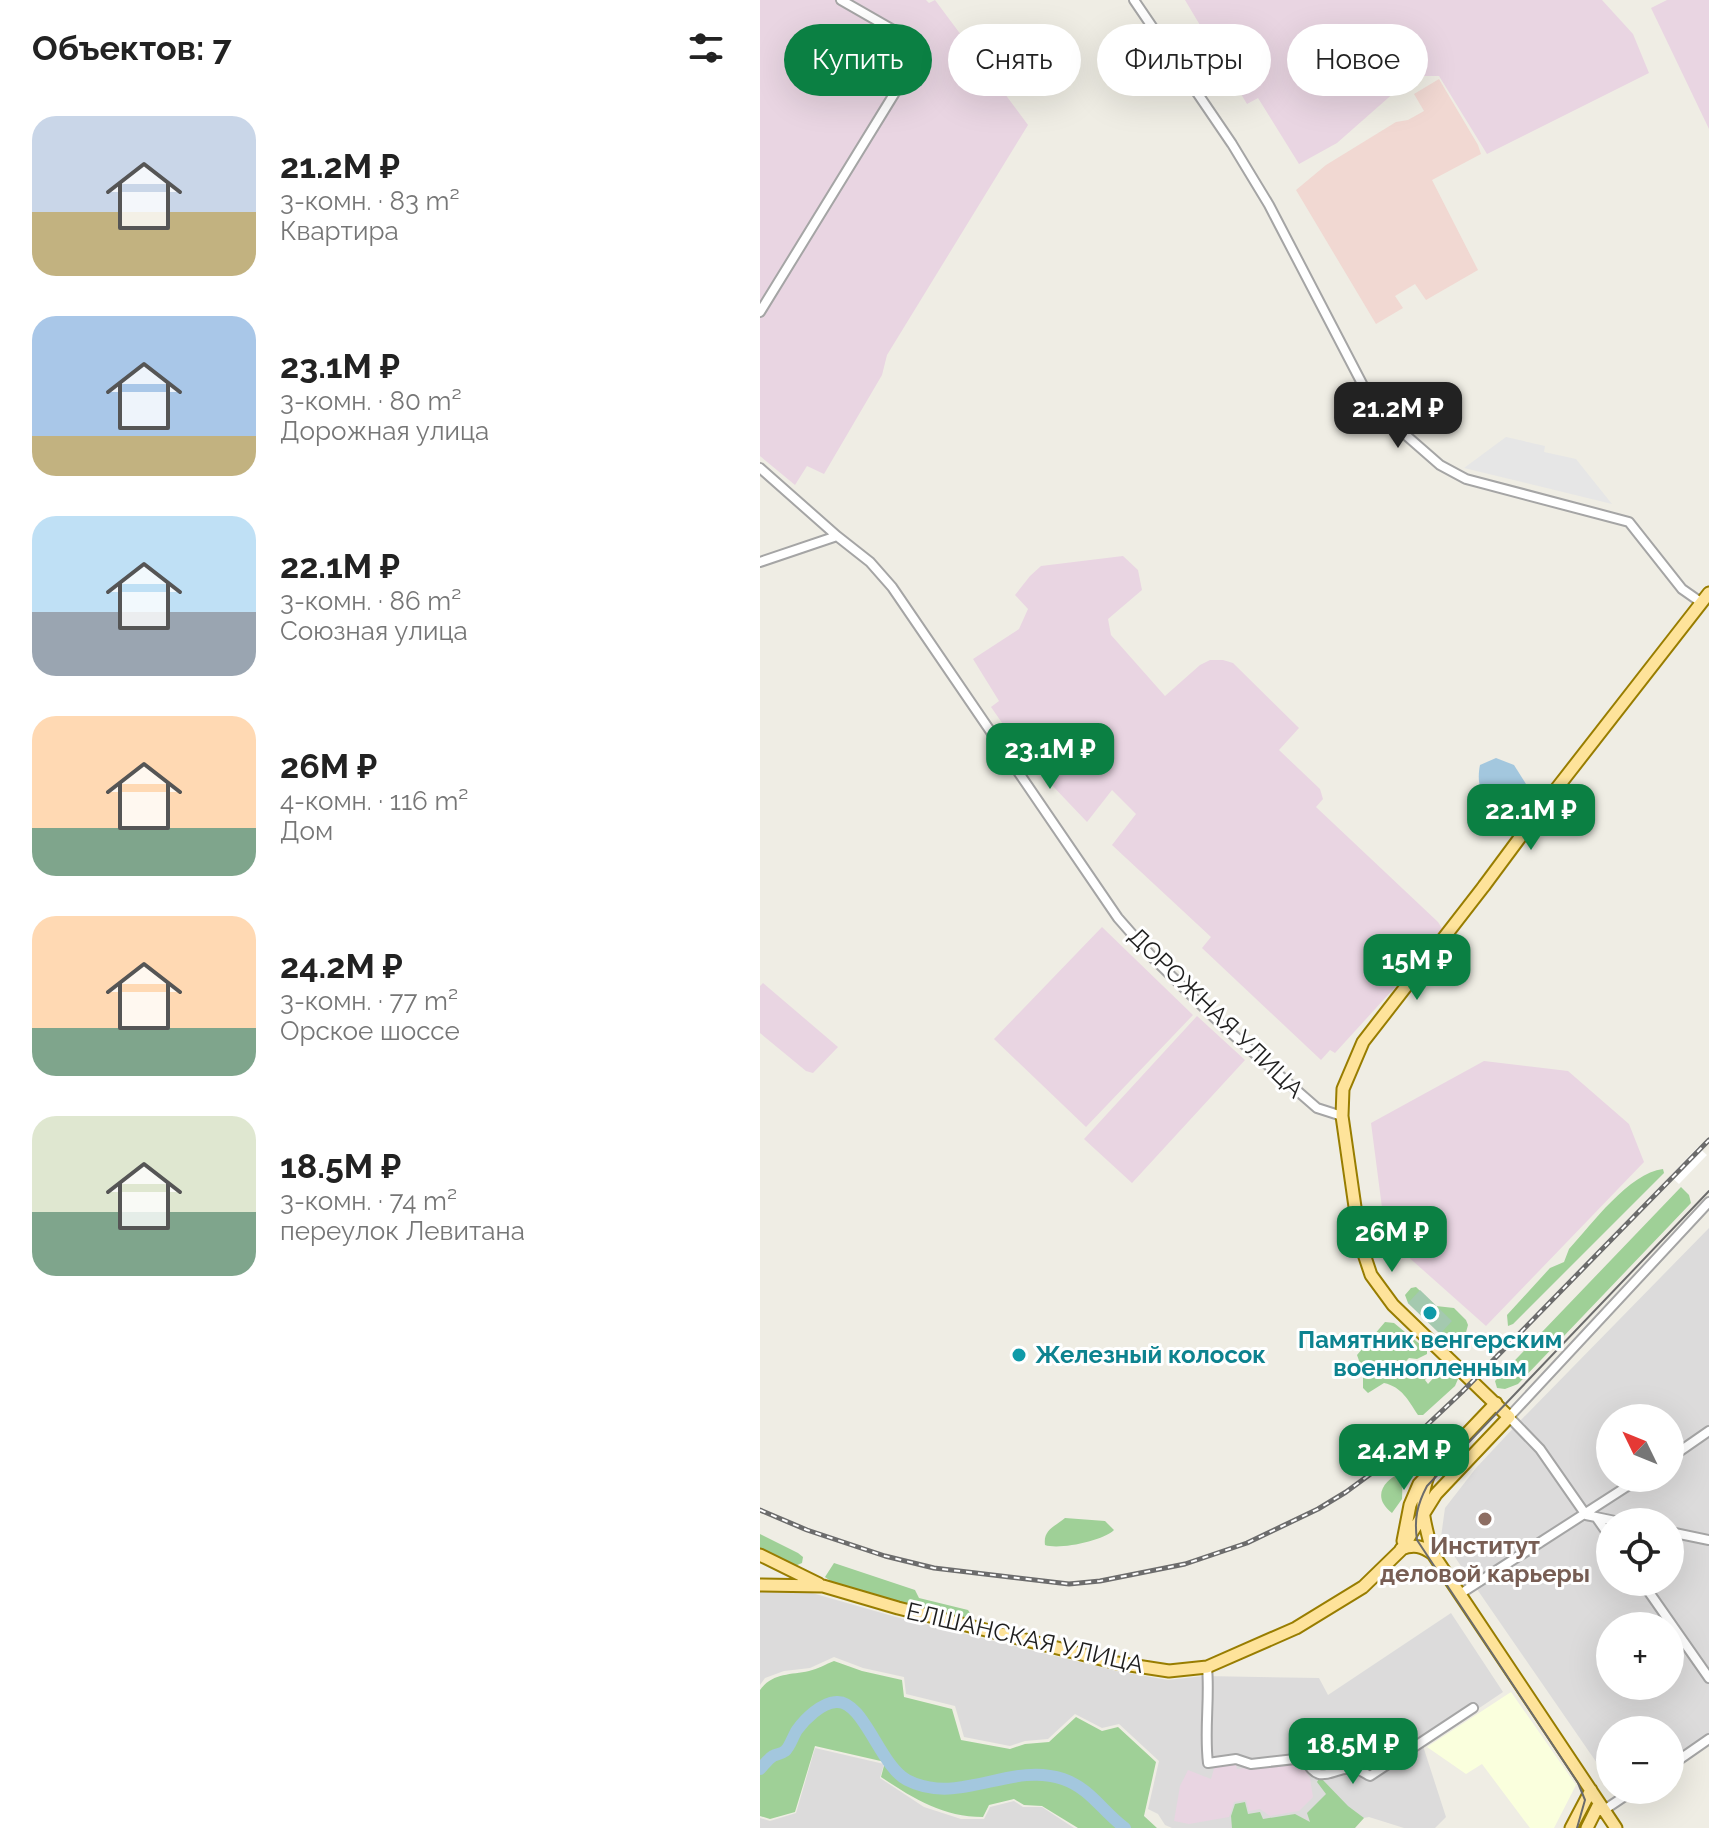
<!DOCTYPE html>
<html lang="ru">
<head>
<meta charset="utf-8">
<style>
	body { margin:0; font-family:Raleway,sans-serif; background:#f2f2f2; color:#222; height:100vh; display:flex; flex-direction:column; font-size:30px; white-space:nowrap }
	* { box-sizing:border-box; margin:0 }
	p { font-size:26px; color:#767676 }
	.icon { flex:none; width:44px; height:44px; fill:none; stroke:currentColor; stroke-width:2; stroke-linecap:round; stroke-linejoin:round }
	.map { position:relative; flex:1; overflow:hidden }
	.sheet { display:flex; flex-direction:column; background:#fff; width:760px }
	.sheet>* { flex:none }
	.banner { position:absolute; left:24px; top:24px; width:760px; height:72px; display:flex; gap:16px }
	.needle { width:52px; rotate:313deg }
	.tools { position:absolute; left:836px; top:1404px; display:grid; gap:16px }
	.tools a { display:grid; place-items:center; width:88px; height:88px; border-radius:50%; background:#fff; box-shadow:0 8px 32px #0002; font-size:40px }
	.price { position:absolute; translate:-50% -68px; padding:0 18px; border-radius:16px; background:#0b8043; color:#fff; font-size:26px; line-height:52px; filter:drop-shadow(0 2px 4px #0008) }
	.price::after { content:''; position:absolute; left:50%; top:48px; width:24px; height:18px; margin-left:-12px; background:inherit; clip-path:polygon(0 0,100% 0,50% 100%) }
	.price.selected { background:#222; color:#fff }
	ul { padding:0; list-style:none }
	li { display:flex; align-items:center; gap:24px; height:200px; padding:0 32px }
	li span { display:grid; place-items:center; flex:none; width:224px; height:160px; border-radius:24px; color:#555 }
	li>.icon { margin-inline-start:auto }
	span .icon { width:96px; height:96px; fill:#fffc; stroke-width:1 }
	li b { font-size:34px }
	h2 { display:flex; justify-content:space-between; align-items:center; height:96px; padding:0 32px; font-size:34px }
	.chip { padding:0 28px; border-radius:36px; background:#fff; box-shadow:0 8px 32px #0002; font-size:28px; line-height:72px }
	.chip.selected { background:#0b8043; color:#fff }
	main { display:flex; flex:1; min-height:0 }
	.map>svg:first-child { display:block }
</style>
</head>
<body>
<main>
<section class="sheet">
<h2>Объектов: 7<svg class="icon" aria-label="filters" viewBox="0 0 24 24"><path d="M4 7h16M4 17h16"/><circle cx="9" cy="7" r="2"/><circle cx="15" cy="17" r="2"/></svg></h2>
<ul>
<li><span style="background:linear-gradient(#c9d6e8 60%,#c2b280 0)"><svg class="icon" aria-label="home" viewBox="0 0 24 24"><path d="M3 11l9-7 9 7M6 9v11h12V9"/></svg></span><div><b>21.2M ₽</b><p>3-комн. · 83 m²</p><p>Квартира</p></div></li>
<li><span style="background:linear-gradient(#a9c7e8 75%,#c2b280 0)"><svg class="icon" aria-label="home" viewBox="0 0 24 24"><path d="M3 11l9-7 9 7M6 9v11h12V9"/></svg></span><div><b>23.1M ₽</b><p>3-комн. · 80 m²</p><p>Дорожная улица</p></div></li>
<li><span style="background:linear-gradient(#bfe0f5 60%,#9aa5b1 0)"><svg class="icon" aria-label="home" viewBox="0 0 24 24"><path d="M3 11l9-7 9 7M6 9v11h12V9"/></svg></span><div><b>22.1M ₽</b><p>3-комн. · 86 m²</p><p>Союзная улица</p></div></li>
<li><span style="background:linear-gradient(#ffd9b3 70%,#7fa58c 0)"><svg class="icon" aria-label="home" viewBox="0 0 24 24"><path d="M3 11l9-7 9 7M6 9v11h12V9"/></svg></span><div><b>26M ₽</b><p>4-комн. · 116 m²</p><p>Дом</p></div></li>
<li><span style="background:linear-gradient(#ffd9b3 70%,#7fa58c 0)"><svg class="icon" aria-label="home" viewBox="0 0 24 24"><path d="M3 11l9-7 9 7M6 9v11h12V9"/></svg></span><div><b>24.2M ₽</b><p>3-комн. · 77 m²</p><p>Орское шоссе</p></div></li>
<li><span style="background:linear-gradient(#dfe7d0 60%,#7fa58c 0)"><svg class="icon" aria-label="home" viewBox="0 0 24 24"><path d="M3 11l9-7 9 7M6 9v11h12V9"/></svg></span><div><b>18.5M ₽</b><p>3-комн. · 74 m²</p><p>переулок Левитана</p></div></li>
</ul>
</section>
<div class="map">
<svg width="949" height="1828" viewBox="0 0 949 1828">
	<rect width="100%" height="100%" fill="#efede4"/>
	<path fill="#dcdbdb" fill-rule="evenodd" d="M949,1228V1735L910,1761V1730H850V1782L681,1537L685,1508L716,1468L760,1421ZM850,1418H910V1478H850ZM850,1522H910V1582H850ZM850,1626H910V1686H850Z
		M0,1590L45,1591L136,1617L356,1671L408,1680L444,1676L559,1678L568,1695L691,1613L743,1692L663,1746L686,1817L675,1828H644L609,1817L550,1828H412L405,1825L398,1814L388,1809L399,1761L359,1724L342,1728L315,1714L288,1739L265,1741L250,1746L204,1737L195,1706L146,1694L144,1677L103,1668L74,1657L50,1668L24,1671L5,1678L0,1685Z
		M55,1748L124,1764L120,1778L164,1807L201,1819H224L230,1807L254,1801L263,1807H282L314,1828H0V1818L10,1821L36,1813Z"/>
	<path fill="#f1d8d2" d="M679,79L718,145L721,154L672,180L718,270L666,300L655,284L635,296L643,308L616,324L536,190L566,165L636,122L648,120L664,111L654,94Z"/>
	<path fill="#e9d5e2" d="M0,0H166L169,3L175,0L268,125L127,355L122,375L64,474L47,466L35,485L0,456Z
		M425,0H842L873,34L889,73L727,154L679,76H653L577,143L539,164L498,98L487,104Z
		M907,0H949V129L891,8Z
		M363,556L378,570L382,590L348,619L351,635L405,696L440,665L450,660H463L473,663L539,728L519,750L560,789L563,799L556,807L678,922L683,930L668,951L575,1053L570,1050L561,1060L442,948L451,937L352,845L376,814L352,790L327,822L268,760L231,707L239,701L213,659L259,629L268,609L255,595L270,576L281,566Z
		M342,927L433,1015L326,1127L234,1039Z
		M3,983L78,1047L53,1073L46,1071L0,1033V986Z
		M437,1016L485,1060L372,1183L324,1139Z
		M724,1061L808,1071L869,1124L884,1162L726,1326L645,1254L624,1223L611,1123Z
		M475,1760L477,1769L539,1761L550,1778L553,1797L539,1811L510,1816L500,1809L489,1811L486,1800L474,1802L469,1817L429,1824L414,1821L420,1786L428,1770L451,1779L456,1762Z"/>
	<path fill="#faffdd" d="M751,1692L816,1785L794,1828H770L722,1764L706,1774L667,1747Z"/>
	<path fill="#9fd097" d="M903,1169L904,1173L753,1324L748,1326L747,1315L790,1268L804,1262L809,1249C832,1224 869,1173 903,1169Z
		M921,1187L929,1195L931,1203L758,1384L745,1389L737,1388L735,1381Z
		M656,1287L676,1306L694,1308L706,1320L708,1325L702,1347H695L648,1303L645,1295L651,1288Z
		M625,1322L634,1323L667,1350V1354L657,1359L649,1358L644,1363L646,1373L653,1375L655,1370L661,1366L666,1367L670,1373L665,1380L668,1384L677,1374L682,1363L698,1379L695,1386L663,1415H658C648,1400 642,1387 624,1383L608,1393L603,1388V1372L597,1355Z
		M643,1472L642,1499L632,1513C612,1498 622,1480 643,1472Z
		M305,1518L345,1521L354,1530C343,1541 299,1550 285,1545C283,1530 294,1527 305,1518Z
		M0,1534L38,1553L43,1557L42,1563L35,1566L0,1551Z
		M74,1563L155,1590L159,1598L208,1610L214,1619V1624L72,1582L65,1577Z
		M74,1661L102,1671L142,1680L144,1697L192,1709L201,1740L250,1749L265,1744L289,1742L316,1717L342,1731L358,1727L396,1762L384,1816L397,1828H318L282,1806L264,1805L254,1799L229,1805L223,1817C183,1817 154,1799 121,1777L125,1762L55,1746L35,1812L10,1819L0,1816V1690C12,1673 30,1675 49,1671C58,1669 66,1664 74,1661Z
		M560,1777L588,1806L604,1818L595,1828H472L471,1816L475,1804L485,1802L488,1814L500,1812L503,1819L535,1814L550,1822L547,1813L566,1794L557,1782Z"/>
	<path fill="#a4c9af" d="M660,1290L692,1321L680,1334L648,1303Z"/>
	<path fill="#e6e6e6" d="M746,437L785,446L784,452L816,459L852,504L704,468Z"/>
	<path fill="#a3c7de" d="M736,758L754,765L766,784L762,795L751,805C725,803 715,790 720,765Z"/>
	<path fill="#fff" d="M938,1147L947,1155L919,1184L910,1176Z"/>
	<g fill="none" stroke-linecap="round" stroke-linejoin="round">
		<path stroke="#a3c7de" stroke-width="12" d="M0,1769C4,1765 8,1759 13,1756C17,1754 21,1754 25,1751C30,1747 33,1736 37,1730C45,1719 61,1703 76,1702C103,1699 120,1766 147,1780C199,1807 250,1761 303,1779C330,1788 343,1812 365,1828"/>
		<defs>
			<path id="minor" d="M374,0L472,144L509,205L609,397L624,416L680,465L706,479L869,522L922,589L942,603
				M0,312L163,47L81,0
				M0,468L77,536
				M0,562L77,536L110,562L132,587L358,918L394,959L462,1025L557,1108L582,1116
				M910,1458L949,1431
				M836,1517L860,1522
				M910,1532L949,1540
				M850,1537L836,1517L826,1515L780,1449L749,1417L949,1202
				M882,1582L949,1678
				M700,1594L880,1478
				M447,1667C450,1699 444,1730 448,1763L476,1759L491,1764L544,1758C561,1791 573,1763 598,1770C602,1771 606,1774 610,1776L713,1708
				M910,1766L949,1739
				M844,1810L874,1790"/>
			<path id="major" d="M790,797L949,593
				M669,1474C657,1502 665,1525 673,1554L856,1828
				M643,1541L650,1505L659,1484L736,1403
				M641,1549C654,1544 662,1546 673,1554
				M0,1555L59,1584
				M0,1585L63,1586L138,1608L357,1663L409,1671L447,1667L536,1628L603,1587L641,1550L676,1494L749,1417L633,1305L611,1275L600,1242L582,1116L583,1089L603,1042L724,886
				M811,1828L831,1790
				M827,1828L839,1804"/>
		</defs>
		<use href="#minor" stroke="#a5a5a5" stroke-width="12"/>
		<use href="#major" stroke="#987d00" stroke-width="15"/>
		<use href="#minor" stroke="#fff" stroke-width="8"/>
		<use href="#major" stroke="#fee39a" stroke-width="11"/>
		<path stroke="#6c6c6c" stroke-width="2" d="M817,1828L825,1800L818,1783L657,1540C654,1519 657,1505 667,1486L949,1191"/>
		<defs>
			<path id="rail" d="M0,1510L47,1530L125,1556L174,1568L309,1584L340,1581L425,1564L487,1543L558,1509L586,1492L631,1459L702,1392L949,1140"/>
		</defs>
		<use href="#rail" stroke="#6c6c6c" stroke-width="5"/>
		<use href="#rail" stroke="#fff" stroke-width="2" stroke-dasharray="6" stroke-linecap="butt"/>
		<defs>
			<path id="major-bridge" d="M724,886L790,797"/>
		</defs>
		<use href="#major-bridge" stroke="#987d00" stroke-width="15" stroke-linecap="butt"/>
		<use href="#major-bridge" stroke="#fee39a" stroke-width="11"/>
	</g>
	<g fill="#0f9aa8" stroke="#fff" stroke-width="3">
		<circle cx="670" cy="1313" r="8"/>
		<circle cx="259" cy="1355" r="8"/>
	</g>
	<circle fill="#8d6e63" stroke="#fff" stroke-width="3" cx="725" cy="1519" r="8"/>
	<g text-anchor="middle" stroke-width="6" stroke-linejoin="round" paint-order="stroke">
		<g font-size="24" fill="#1e1e1e" stroke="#fff">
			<text transform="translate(456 1013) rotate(44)" y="8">ДОРОЖНАЯ УЛИЦА</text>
			<text transform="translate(265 1638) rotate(13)" y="8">ЕЛШАНСКАЯ УЛИЦА</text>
		</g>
		<g font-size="24" font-weight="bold" fill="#0d838f" stroke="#fff">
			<text x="670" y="1348">Памятник венгерским<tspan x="670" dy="28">военнопленным</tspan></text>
			<text x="275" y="1363" text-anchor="start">Железный колосок</text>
		</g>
		<g font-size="24" font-weight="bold" fill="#785e54" stroke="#fff">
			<text x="725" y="1554">Институт<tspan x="725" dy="28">деловой карьеры</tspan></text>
		</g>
	</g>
</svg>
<div class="tools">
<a><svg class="needle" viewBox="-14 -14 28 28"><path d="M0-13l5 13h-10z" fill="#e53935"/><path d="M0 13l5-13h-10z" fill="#767676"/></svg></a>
<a><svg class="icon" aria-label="locate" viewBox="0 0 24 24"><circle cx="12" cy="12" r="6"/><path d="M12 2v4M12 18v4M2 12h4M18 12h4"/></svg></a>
<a>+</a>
<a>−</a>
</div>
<b class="price selected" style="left:638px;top:450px">21.2M ₽</b>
<b class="price" style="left:290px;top:791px">23.1M ₽</b>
<b class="price" style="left:771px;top:852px">22.1M ₽</b>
<b class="price" style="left:657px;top:1002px">15M ₽</b>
<b class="price" style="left:632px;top:1274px">26M ₽</b>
<b class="price" style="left:644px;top:1492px">24.2M ₽</b>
<b class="price" style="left:593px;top:1786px">18.5M ₽</b>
<div class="banner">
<a class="chip selected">Купить</a>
<a class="chip">Снять</a>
<a class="chip">Фильтры</a>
<a class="chip">Новое</a>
</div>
</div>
</main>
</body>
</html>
